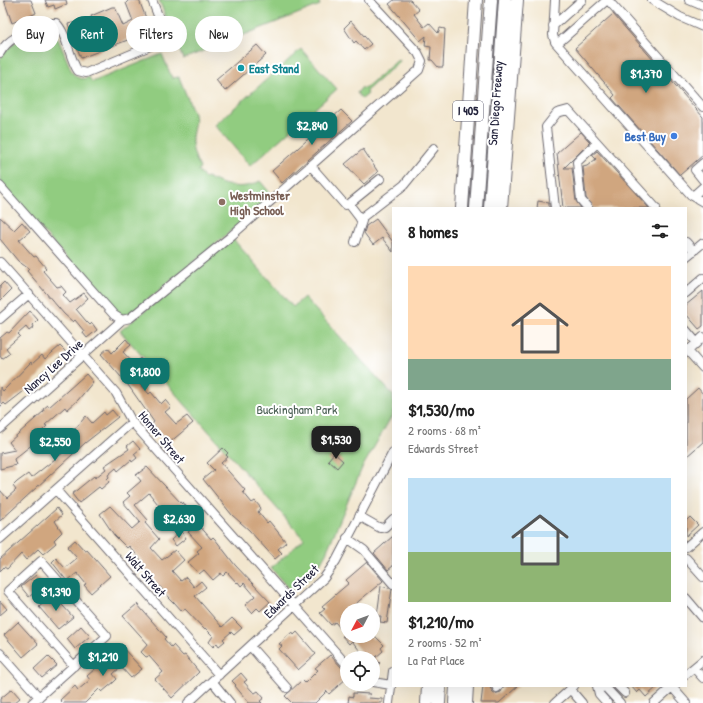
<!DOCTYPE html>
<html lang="en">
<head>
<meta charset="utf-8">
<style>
	body { margin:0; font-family:"Patrick Hand",sans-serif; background:#f6f6f6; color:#222; height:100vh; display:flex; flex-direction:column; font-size:15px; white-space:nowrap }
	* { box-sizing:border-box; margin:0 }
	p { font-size:13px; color:#767676 }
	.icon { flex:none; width:22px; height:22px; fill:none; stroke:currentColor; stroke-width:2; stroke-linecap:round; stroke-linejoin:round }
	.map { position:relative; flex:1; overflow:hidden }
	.sheet { position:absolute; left:392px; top:207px; width:295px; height:480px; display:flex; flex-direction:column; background:#fff; border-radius:0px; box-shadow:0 4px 16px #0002 }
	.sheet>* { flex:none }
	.guide { position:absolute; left:12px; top:16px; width:320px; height:36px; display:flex; gap:8px }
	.needle { width:26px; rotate:229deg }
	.controls { position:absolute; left:340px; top:603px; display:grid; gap:8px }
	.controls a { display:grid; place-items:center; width:40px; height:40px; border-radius:50%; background:#fff; box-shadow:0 4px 16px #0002; font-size:20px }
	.price { position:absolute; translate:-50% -34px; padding:0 9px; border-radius:8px; background:#0f766e; color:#fff; font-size:13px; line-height:26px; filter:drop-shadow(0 1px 2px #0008) }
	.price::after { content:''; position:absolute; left:50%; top:24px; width:12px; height:9px; margin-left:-6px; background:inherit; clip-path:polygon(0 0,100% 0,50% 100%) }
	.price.selected { background:#222; color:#fff }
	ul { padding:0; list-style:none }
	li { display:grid; align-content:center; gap:8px; height:212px; padding:0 16px }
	li span { display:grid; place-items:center; height:124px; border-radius:0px; color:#555 }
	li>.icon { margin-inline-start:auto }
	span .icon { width:72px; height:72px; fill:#fffc; stroke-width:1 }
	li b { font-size:17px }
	h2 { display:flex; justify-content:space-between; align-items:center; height:48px; padding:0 16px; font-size:17px }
	.chip { padding:0 14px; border-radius:18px; background:#fff; box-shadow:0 4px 16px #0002; font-size:14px; line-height:36px }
	.chip.selected { background:#0f766e; color:#fff }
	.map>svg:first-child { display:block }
</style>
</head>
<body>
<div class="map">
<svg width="703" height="703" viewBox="0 0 703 703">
	<rect width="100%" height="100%" fill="#fff"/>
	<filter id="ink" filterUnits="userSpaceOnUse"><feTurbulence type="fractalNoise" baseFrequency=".025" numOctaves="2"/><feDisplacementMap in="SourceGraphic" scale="8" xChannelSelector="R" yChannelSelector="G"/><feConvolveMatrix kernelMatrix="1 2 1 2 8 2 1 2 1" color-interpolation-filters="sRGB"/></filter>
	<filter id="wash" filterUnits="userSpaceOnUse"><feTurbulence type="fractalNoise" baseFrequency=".012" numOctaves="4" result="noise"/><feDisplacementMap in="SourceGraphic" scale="16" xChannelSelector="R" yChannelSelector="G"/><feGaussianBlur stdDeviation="0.9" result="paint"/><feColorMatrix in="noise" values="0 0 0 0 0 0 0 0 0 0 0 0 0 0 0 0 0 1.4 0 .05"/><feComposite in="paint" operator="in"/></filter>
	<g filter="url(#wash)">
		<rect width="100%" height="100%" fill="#f2e6ce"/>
		<path fill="#91cc80" stroke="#5a775e" d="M159,0H318L320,5L183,59Z
			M43,30H52L56,34L72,72C77,79 82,80 89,77L92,82L162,54L172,78L179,77L194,114C196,122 193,129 192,137C191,148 195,158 200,168L198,170L204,178L207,177C223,186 243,191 260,181L271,194V198L133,312L125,315L114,312L0,183V59C11,41 24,38 43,30Z
			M301,49L337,89L250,166L215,125Z
			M399,59L400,61L366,91L368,94L362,99L357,93L362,87L364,89Z
			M233,239L293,307L304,297L393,395V414L362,468L326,553L314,574L298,588L293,589L288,588L271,568L304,539L120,331Z"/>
		<g id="blocks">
			<path fill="#d0a67f" d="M4,0H31L36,13L30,16L31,19L20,23L19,20L12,23Z
				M45,0H66L67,4L55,9L54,5L48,7Z
				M129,0H139L151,31L81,58L68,24L80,21L88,39L98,35L91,16L112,7H115L123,26L133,21L126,3Z
				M394,0H410L419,10L414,14L424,27L429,23L438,33L440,28L445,29L443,67H438L432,60H430L431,47L425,46L426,36L420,41L389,4Z
				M613,14L703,117V155L680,175L612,98L615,95L575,48Z
				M351,21L371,44L364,50L356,41L354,43L344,28Z
				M257,45L266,55L225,91L216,80Z
				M341,110L352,121L282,183L272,171Z
				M581,132L590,142L564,168H572L576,201L581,208H563L557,153Z
				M363,149L378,172L364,184L345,164Z
				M597,151L649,208H593L586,198L583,167L587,166L596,159L592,155Z
				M538,201L549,203V208H537Z
				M0,217L14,230L22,222L30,231L19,240L34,257L36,256L46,268L43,271L57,287L61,286L66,292L63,295L70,303L84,293L88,298L76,309L86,321L90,325L92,323L97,330L87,338L83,333L84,331L75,320L73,322L64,314L27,271L29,269L18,261L0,239Z
				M376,219L393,242V252L382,238L373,245L364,233L366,226Z
				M4,282L11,290L0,301V286Z
				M703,291V326L699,329L686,314V305Z
				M30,311L38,320L33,325L34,327L29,331L26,327L18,334L20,336L6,348L10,353L2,359L0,356V338L7,332L9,333Z
				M126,339L131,345L123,352L134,364L140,358L155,372L140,383L142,386L149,394L151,392L161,404L165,400L171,407L165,412L176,424L187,416L193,423L169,443L152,424L154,422L128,385L101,354L108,348L112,353Z
				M60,346L66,352L41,373L28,388L6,405L4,403L0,407V387L3,391L31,362L32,364L42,355L45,359Z
				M86,374L93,382L78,400L67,410L65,407L45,425L47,426L41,432L44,435L14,459L16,465L0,469V453L15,450L9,442L44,411L43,409L48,405L49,407Z
				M698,388L703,394V442L686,457V399Z
				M112,410L118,417L85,443L0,521V490L7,498L16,490L13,486L17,482L28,474L31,478L69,448L66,444L78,433L75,429L86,416L92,423L104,412L106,415Z
				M133,441L140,449L134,454L137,458L132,462L131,460L118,471L116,468L108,475L109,477L107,479L109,482L101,489L99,487L79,503L72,494L94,476L95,478L106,469L104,466L129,449L127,446Z
				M223,448L228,453L226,455L228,457L221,463L245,490L243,492L252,503L255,501L261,508L258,512L267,523L269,521L286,542L278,549L282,553L275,559L249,530L232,515L203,479L214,470L207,463Z
				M334,453L343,461L337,468L328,460Z
				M147,467L182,504L183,502L191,514L181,523L178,520L174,524L149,493L135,505L148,520L145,523L159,539L151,548L162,560L175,550L184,560L172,571L181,581L186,577L194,587L201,581L206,587L195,596L222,627L232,618L242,628L234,635L231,632L223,639L225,641L219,646L217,643L213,647L209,642L213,636L205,628L204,629L185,609L182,611L174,602L173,603L169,599L170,598L139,563L142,561L129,546L127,548L114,535L100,514L110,506L132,529L140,522L123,502L130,496L127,493L141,481L136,475Z
				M57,508L62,515L55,521L62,532L54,540L56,543L43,554L38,549L26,560L21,554L7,569L4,567L0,571V559Z
				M690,517L698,525L686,536V521Z
				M198,524L211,539L213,537L215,539L235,565L270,602L260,611L257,608L252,613L245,605L255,596L244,583L241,586L238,582L237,583L227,572L223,576L221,573L213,580L204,570L199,574L188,562L199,553L197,551L202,547L188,532Z
				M181,531L186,538L176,546L171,540Z
				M393,536V566L388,570L374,553Z
				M75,540L85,551L87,550L110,576L91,593L84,585L86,584L77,573L67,581L52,562L56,558L65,568L77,558L67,547Z
				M367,562L383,581L353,606L357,610H347V617L342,621L347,626V636L335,622L331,625L320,613L325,609L322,606L349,583L346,580Z
				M36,575L44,584L29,597L21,587Z
				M381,586L392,589L387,623L380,622L381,616H377Z
				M53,595L73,617L58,629L39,607Z
				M0,601L7,609L0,615Z
				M137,604L166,637L164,639L171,647L173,645L183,656L185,655L199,672L172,698L155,679L163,672L149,656L146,657L141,652L148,644L123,616Z
				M18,622L38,644L23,657L4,635Z
				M81,626L90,636L75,649L67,639Z
				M292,632L294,635L297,632L316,654L298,670L279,649L282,646L279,644Z
				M342,636H370L373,639L376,637L384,645L381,648L383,651L375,658L380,663L375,667L373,665V658H362L358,653L360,651L352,641L349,644Z
				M121,646L142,669L131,678L121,667L113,674L117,679L114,682L102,692L99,689L85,703H63L60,700L75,686L78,690L90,680L87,676Z
				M330,655L343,669L347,670V678L329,694L327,691L315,703H292L285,696L302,680L305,683L318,670L315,668Z
				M48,656L57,665L42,678L34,669Z
				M241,673L247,680L244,682L252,691L255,693L258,691L264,698L260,701L262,703H249L235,686L236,685L232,681Z
				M483,686H489L494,694L501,692L504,686H518L499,703H481Z
				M631,686H658L646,697L640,690L637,693Z
				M12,689L20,698L14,703H0V699Z
				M353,693L370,694L369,698L382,699V703H348L349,696L353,697Z"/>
		</g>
	</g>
	<g filter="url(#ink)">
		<use href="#blocks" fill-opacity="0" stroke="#6b676e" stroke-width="1"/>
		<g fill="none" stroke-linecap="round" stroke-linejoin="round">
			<defs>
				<path id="minor" d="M555,0L553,35L555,42L691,195L703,202
					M608,0L703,107
					M652,0L680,17L703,27
					M689,0L703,6
					M553,26L582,0
					M557,44L607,0
					M0,53C10,34 33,31 52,23H56C67,33 69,58 78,71L86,73L167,39L152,0
					M703,163L695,170L703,180
					M311,166L345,205L349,204L380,179
					M0,186L114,315L122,320L130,318L230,237L419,70L422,61L418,53L369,0
					M693,196L703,187
					M349,204L362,221L355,242
					M555,208L546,127L557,113L568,110L656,208
					M588,208L581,200L577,162L597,143
					M360,219L404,185L434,148
					M686,242L694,251
					M686,257L703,243
					M0,262L116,393L132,422L347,665
					M686,293L703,278
					M0,319L29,294
					M686,330L697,343
					M686,349L703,368
					M688,351L703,337
					M0,429L122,320
					M56,490L219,675
					M359,516L380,528L385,527L393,519
					M347,538L364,550L393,584
					M0,539L132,422
					M686,547L703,532
					M686,558L703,577
					M686,598L703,618
					M250,646L287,688
					M0,653L39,697
					M694,668L703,678
					M686,674L703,660
					M212,681L230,703
					M373,682L391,685
					M496,686L497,688L499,686
					M597,686L599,694L607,703
					M618,686L625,693
					M598,687L606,688L620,703
					M672,687L686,703
					M570,689L582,703
					M32,703L107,636L41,561L8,591L74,666
					M188,703L324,578L336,561L393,452
					M389,703L393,671
					M555,703L574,686
					M654,703L673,686"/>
				<path id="highway" d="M462,208L476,0
					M476,208L491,0
					M490,208L505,0
					M501,208L517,0
					M427,703L428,686
					M439,703L440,686
					M455,703L456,686
					M466,703L467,686"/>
			</defs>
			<use href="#minor" stroke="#6b676e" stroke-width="10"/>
			<use href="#highway" stroke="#6b676e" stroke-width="14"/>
			<use href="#minor" stroke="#fff" stroke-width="8"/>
			<use href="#highway" stroke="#fff" stroke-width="12"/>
		</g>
	</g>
	<circle fill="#0f9aa8" stroke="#fff" stroke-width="1.5" cx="241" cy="68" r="4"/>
	<circle fill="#3f7fe0" stroke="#fff" stroke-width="1.5" cx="674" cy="136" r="4"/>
	<circle fill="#8d6e63" stroke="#fff" stroke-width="1.5" cx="222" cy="202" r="4"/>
	<g text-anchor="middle" stroke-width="4" stroke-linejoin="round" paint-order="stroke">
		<rect fill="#fff" stroke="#646476" stroke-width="1" x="453" y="101" width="30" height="20" rx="3"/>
		<g font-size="12" font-weight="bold" fill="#22223b">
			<text x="468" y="115">I 405</text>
		</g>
		<g font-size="13" font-weight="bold" fill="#0d838f" stroke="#fff" text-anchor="start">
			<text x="249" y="73">East Stand</text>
		</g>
		<g font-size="13" fill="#22223b" stroke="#fff">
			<text transform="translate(495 103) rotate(-86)" y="5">San Diego Freeway</text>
			<text transform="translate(53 366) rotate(-42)" y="5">Nancy Lee Drive</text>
			<text transform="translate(162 437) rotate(50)" y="5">Homer Street</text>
			<text transform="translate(146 574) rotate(49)" y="5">Walt Street</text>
			<text transform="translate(291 591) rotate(-44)" y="5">Edwards Street</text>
		</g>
		<g font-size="13" font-weight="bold" fill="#366cbe" stroke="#fff" text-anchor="end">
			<text x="666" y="141">Best Buy</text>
		</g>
		<g font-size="13" font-weight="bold" fill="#785e54" stroke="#fff" text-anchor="start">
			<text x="230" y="200">Westminster<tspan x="230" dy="15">High School</tspan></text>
		</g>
		<g font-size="13" fill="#495e53" stroke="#fff">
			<text x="297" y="414">Buckingham Park</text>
		</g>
	</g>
</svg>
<div class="controls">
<a><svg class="needle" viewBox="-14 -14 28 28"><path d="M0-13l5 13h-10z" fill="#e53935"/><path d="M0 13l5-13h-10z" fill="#767676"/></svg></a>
<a><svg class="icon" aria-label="locate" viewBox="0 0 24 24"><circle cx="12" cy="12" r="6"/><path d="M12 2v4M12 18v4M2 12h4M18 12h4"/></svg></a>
</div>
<b class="price" style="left:646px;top:94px">$1,370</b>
<b class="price" style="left:312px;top:146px">$2,840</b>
<b class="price" style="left:145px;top:392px">$1,800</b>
<b class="price selected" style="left:336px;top:460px">$1,530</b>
<b class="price" style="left:55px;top:462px">$2,550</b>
<b class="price" style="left:179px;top:539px">$2,630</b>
<b class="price" style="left:56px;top:612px">$1,390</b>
<b class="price" style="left:103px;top:677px">$1,210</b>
<div class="guide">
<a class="chip">Buy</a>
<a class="chip selected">Rent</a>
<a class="chip">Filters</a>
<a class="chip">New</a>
</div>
<section class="sheet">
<h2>8 homes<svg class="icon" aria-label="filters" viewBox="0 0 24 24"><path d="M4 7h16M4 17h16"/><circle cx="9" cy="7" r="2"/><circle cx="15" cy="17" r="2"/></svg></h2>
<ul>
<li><span style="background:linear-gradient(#ffd9b3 75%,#7fa58c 0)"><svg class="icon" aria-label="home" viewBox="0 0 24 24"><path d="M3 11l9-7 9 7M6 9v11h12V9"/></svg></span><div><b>$1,530/mo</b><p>2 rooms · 68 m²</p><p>Edwards Street</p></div></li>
<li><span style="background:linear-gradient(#bfe0f5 60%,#8fb573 0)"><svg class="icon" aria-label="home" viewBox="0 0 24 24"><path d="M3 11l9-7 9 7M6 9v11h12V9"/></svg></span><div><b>$1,210/mo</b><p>2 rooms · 52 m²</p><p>La Pat Place</p></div></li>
</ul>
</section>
</div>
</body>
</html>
